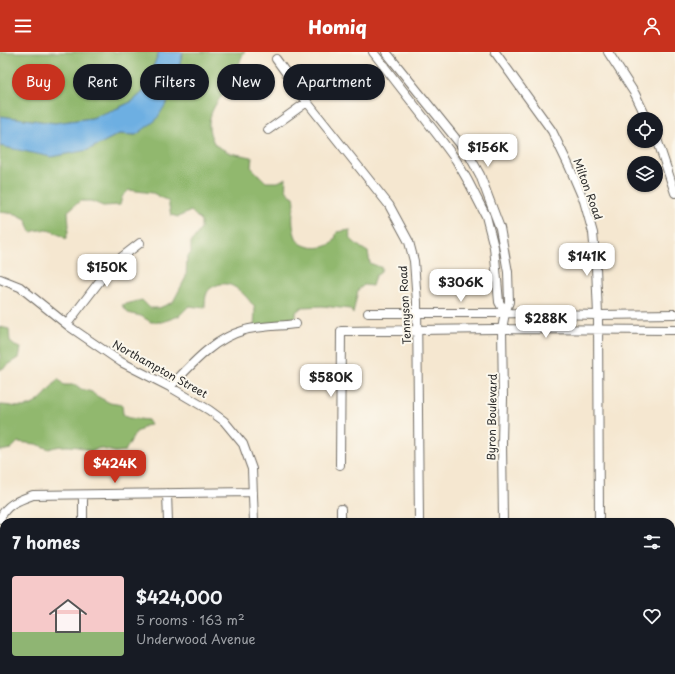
<!DOCTYPE html>
<html lang="en">
<head>
<meta charset="utf-8">
<style>
	body { margin:0; font-family:"Playpen Sans",sans-serif; background:#242831; color:#f1f3f6; height:100vh; display:flex; flex-direction:column; font-size:15px; white-space:nowrap }
	* { box-sizing:border-box; margin:0 }
	p { font-size:13px; color:#9ea1a6 }
	.icon { flex:none; width:22px; height:22px; fill:none; stroke:currentColor; stroke-width:2; stroke-linecap:round; stroke-linejoin:round }
	.map { position:relative; flex:1; overflow:hidden }
	.side { position:absolute; left:0px; top:466px; width:675px; height:156px; display:flex; flex-direction:column; background:#171b24; border-radius:12px 12px 0 0; box-shadow:0 1px 3px #0004 }
	.side>* { flex:none }
	.hud { position:absolute; left:12px; top:12px; width:400px; height:36px; display:flex; gap:8px }
	.controls { position:absolute; left:627px; top:60px; display:grid; gap:8px }
	.controls a { display:grid; place-items:center; width:36px; height:36px; border-radius:50%; background:#171b24; box-shadow:0 1px 3px #0004; font-size:20px }
	.price { position:absolute; translate:-50% -34px; padding:0 9px; border-radius:8px; background:#fff; color:#222; font-size:13px; line-height:26px; filter:drop-shadow(0 1px 2px #0008) }
	.price::after { content:''; position:absolute; left:50%; top:24px; width:12px; height:9px; margin-left:-6px; background:inherit; clip-path:polygon(0 0,100% 0,50% 100%) }
	.price.active { background:#c8321e; color:#fff }
	ul { padding:0; list-style:none }
	li { display:flex; align-items:center; gap:12px; height:100px; padding:0 12px }
	li span { display:grid; place-items:center; flex:none; width:112px; height:80px; border-radius:4px; color:#555 }
	li>.icon { margin-inline-start:auto }
	span .icon { width:48px; height:48px; fill:#fffc; stroke-width:1 }
	li b { font-size:17px }
	h2 { display:flex; justify-content:space-between; align-items:center; height:48px; padding:0 12px; font-size:17px }
	.pill { padding:0 14px; border-radius:18px; background:#171b24; box-shadow:0 1px 3px #0004; font-size:14px; line-height:36px }
	.pill.active { background:#c8321e; color:#fff }
	header { display:flex; justify-content:space-between; align-items:center; height:52px; padding:0 12px; background:#c8321e; color:#fff; font-size:18px; font-weight:800 }
	.map>svg:first-child { display:block }
</style>
</head>
<body>
<header><svg class="icon" aria-label="menu" viewBox="0 0 24 24"><path d="M4 6h16M4 12h16M4 18h16"/></svg>Homiq<svg class="icon" aria-label="person" viewBox="0 0 24 24"><circle cx="12" cy="8" r="4"/><path d="M4 21q1-7 8-7t8 7"/></svg></header>
<div class="map">
<svg width="675" height="622" viewBox="0 0 675 622">
	<rect width="100%" height="100%" fill="#fbf7ec"/>
	<filter id="ink" filterUnits="userSpaceOnUse"><feTurbulence type="fractalNoise" baseFrequency=".025" numOctaves="2"/><feDisplacementMap in="SourceGraphic" scale="8" xChannelSelector="R" yChannelSelector="G"/><feConvolveMatrix kernelMatrix="1 2 1 2 8 2 1 2 1" color-interpolation-filters="sRGB"/></filter>
	<filter id="wash" filterUnits="userSpaceOnUse"><feTurbulence type="fractalNoise" baseFrequency=".012" numOctaves="4" result="noise"/><feDisplacementMap in="SourceGraphic" scale="16" xChannelSelector="R" yChannelSelector="G"/><feGaussianBlur stdDeviation="0.9" result="paint"/><feColorMatrix in="noise" values="0 0 0 0 0 0 0 0 0 0 0 0 0 0 0 0 0 1.4 0 .05"/><feComposite in="paint" operator="in"/></filter>
	<g filter="url(#wash)">
		<rect width="100%" height="100%" fill="#f5e7d0"/>
		<path fill="#91b86e" stroke="#5e724c" d="M0,0H159L143,40L133,49L118,56L92,66L55,71L0,64Z
			M183,0H245C239,7 238,16 240,24C226,38 204,59 210,81C211,85 213,89 215,93L230,101L252,105L251,115L266,130H278L286,126C285,137 285,140 294,145C296,153 294,153 293,160C292,168 293,184 299,190C306,197 327,198 334,189C335,187 336,183 337,180L350,178C350,180 349,183 350,185C351,189 364,198 368,200L370,211L382,216L380,221L375,224L372,234L364,233L358,238L353,262L350,257L322,254L302,255L296,260V272L254,276L255,256C247,245 233,227 217,233C213,235 209,236 207,241C205,245 205,251 205,256L189,254L179,264L162,270H151L141,264L128,261L122,253L142,248L150,256H159L173,250L186,225L187,205L191,201V190L201,177V169L191,159L178,165L171,163L168,149L153,141L129,138L122,145L120,153L103,154L91,149H80L68,159L69,175L66,187C55,179 45,175 31,180L26,167L16,162L0,160V94L88,98L119,82L136,83L171,44Z
			M0,275L9,277L10,290L15,294L21,296L19,306L0,318Z
			M58,327L64,333H76L81,337L92,340L95,343L110,351L122,353L123,362L129,366L148,368L151,373L144,374L141,378L136,380L125,399L115,400L99,396L91,400C81,393 60,392 49,397L36,392L18,390L11,397L0,399V353C7,353 15,355 22,355C38,355 49,338 58,327Z
			M4,590V618H15L14,621L0,616V592Z"/>
		<path fill="#6dafe2" stroke="#4c6d86" d="M159,0H183L171,44L156,68L136,83L119,82L88,98L51,105L0,94V64L55,71L92,66L118,56L133,49L143,40Z"/>
	</g>
	<g filter="url(#ink)">
		<g fill="none" stroke-linecap="round" stroke-linejoin="round">
			<defs>
				<path id="minor" d="M373,0L439,85L456,108L468,129L486,164L494,195L499,250L505,261
					M386,0L469,103L480,123L500,176L508,220L509,250L505,261L502,277L503,346L502,390L503,470
					M495,0L552,79L569,114L584,149L593,181L596,215L598,263L599,470
					M608,0L635,42L647,67
					M276,7L307,50L389,153L409,190L414,209L417,250L419,470
					M268,78L307,50
					M656,84L675,141
					M0,227L20,235L70,275L121,310L170,335L209,358L224,369L243,392L252,417L254,470
					M368,261H505L598,263L675,262
					M67,272L99,230L118,208L140,191
					M170,335C192,312 213,287 245,278C261,274 280,274 296,272
					M340,413L341,279L495,277L675,278
					M167,441L168,470
					M83,443V470
					M0,467C6,452 19,448 33,443L253,440
					M341,470V457
					M671,613H675
					M84,618V622
					M171,618V622
					M259,618V622
					M341,618V622
					M417,618V622
					M502,618V622
					M597,618V622"/>
			</defs>
			<use href="#minor" stroke="#726d65" stroke-width="10"/>
			<use href="#minor" stroke="#fff" stroke-width="8"/>
		</g>
	</g>
	<g text-anchor="middle" stroke-width="4" stroke-linejoin="round" paint-order="stroke">
		<g font-size="11" fill="#2b2b2b" stroke="#fbf7ec">
			<text transform="translate(588 137) rotate(70)" y="4">Milton Road</text>
			<text transform="translate(405 253) rotate(-93)" y="4">Tennyson Road</text>
			<text transform="translate(160 317) rotate(29)" y="4">Northampton Street</text>
			<text transform="translate(492 365) rotate(-89)" y="4">Byron Boulevard</text>
		</g>
	</g>
</svg>
<div class="controls">
<a><svg class="icon" aria-label="locate" viewBox="0 0 24 24"><circle cx="12" cy="12" r="6"/><path d="M12 2v4M12 18v4M2 12h4M18 12h4"/></svg></a>
<a><svg class="icon" aria-label="layers" viewBox="0 0 24 24"><path d="M12 4l9 5-9 5-9-5zM3 14l9 5 9-5"/></svg></a>
</div>
<b class="price" style="left:488px;top:116px">$156K</b>
<b class="price" style="left:587px;top:225px">$141K</b>
<b class="price" style="left:107px;top:236px">$150K</b>
<b class="price" style="left:461px;top:251px">$306K</b>
<b class="price" style="left:546px;top:287px">$288K</b>
<b class="price" style="left:331px;top:346px">$580K</b>
<b class="price active" style="left:115px;top:432px">$424K</b>
<div class="hud">
<a class="pill active">Buy</a>
<a class="pill">Rent</a>
<a class="pill">Filters</a>
<a class="pill">New</a>
<a class="pill">Apartment</a>
</div>
<section class="side">
<h2>7 homes<svg class="icon" aria-label="filters" viewBox="0 0 24 24"><path d="M4 7h16M4 17h16"/><circle cx="9" cy="7" r="2"/><circle cx="15" cy="17" r="2"/></svg></h2>
<ul>
<li><span style="background:linear-gradient(#f6c9c9 70%,#8fb573 0)"><svg class="icon" aria-label="home" viewBox="0 0 24 24"><path d="M3 11l9-7 9 7M6 9v11h12V9"/></svg></span><div><b>$424,000</b><p>5 rooms · 163 m²</p><p>Underwood Avenue</p></div><svg class="icon" aria-label="heart" viewBox="0 0 24 24"><path d="M12 20l-8-8c-3-5 5-10 8-4 3-6 11-1 8 4z"/></svg></li>
</ul>
</section>
</div>
</body>
</html>
